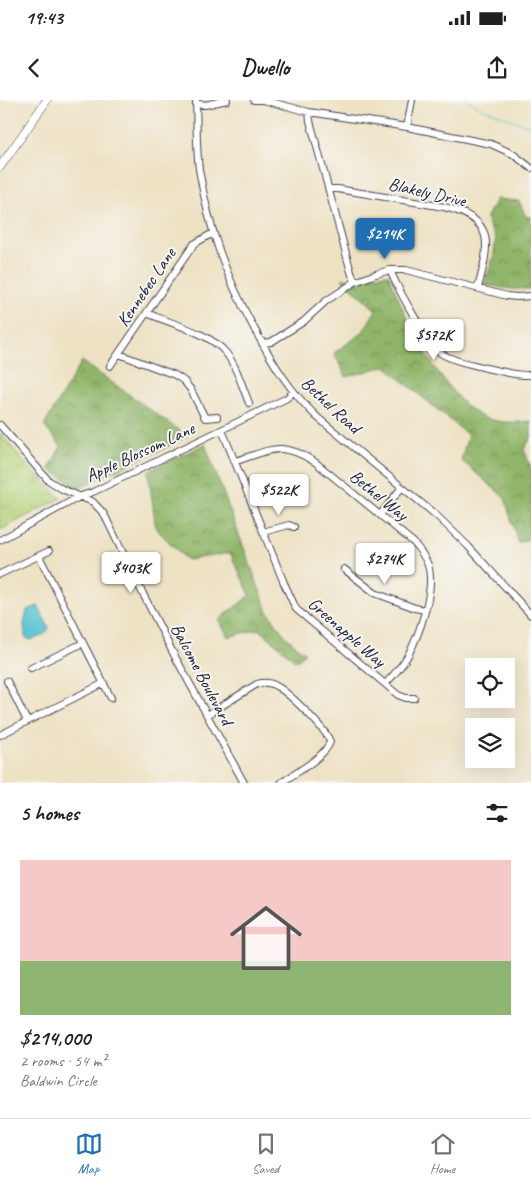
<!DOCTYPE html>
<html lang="en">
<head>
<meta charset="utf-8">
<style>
	body { margin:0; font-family:Caveat,sans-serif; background:#f6f6f6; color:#202124; height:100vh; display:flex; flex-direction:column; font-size:19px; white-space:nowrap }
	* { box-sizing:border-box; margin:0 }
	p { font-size:16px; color:#757577 }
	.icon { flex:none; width:28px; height:28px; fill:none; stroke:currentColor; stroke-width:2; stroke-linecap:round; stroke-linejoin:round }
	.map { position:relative; height:683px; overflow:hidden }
	.drawer { display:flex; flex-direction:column; background:#fff; flex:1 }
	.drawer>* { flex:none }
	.buttons { position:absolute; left:465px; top:558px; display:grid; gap:10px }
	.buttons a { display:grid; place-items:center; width:50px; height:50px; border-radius:0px; background:#fff; box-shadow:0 5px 20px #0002; font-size:25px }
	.price { position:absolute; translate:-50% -42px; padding:0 11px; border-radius:5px; background:#fff; color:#222; font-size:16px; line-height:32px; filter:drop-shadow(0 1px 2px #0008) }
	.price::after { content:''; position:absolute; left:50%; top:30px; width:15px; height:11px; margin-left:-8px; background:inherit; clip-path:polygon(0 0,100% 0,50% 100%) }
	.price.active { background:#1f6fb2; color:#fff }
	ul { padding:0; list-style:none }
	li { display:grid; align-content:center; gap:10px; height:265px; padding:0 20px }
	li span { display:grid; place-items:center; height:155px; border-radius:0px; color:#555 }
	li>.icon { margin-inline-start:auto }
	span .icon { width:90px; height:90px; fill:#fffc; stroke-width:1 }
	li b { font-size:21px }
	h2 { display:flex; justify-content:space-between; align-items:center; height:60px; padding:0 20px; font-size:21px }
	.status { display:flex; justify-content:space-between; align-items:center; height:35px; padding:0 25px; background:#fff; direction:ltr }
	.status svg { height:14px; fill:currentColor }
	header { display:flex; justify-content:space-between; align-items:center; height:65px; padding:0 20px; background:#fff; font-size:22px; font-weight:600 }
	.dock { display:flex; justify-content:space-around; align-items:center; height:70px; border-top:1px solid #e0e0e0; background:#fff; font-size:14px; color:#757577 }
	.dock a { display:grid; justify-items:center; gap:2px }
	.dock .active { color:#1f6fb2 }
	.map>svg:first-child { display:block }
</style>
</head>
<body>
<div class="status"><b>19:43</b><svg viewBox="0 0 49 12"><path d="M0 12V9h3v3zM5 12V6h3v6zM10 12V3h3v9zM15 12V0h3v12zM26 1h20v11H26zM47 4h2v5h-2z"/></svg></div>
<header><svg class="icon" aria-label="back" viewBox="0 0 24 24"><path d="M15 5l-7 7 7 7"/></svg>Dwello<svg class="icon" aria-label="share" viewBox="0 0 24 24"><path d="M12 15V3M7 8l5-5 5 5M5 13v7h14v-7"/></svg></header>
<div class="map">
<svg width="531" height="683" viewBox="0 0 531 683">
	<defs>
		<pattern id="grass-tufts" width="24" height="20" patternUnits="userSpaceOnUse" patternTransform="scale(1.25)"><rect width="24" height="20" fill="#b6d379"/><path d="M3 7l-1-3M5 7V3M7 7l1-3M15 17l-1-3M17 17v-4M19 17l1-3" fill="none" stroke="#9cb56a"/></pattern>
		<pattern id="forest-crowns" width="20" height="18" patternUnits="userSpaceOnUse" patternTransform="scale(1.25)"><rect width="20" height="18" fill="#90b569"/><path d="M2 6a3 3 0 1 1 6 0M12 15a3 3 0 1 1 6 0" fill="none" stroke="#759358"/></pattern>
	</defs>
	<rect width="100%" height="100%" fill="#f6f6f2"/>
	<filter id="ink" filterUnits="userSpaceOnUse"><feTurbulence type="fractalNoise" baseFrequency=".02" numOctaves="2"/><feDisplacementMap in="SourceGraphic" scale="10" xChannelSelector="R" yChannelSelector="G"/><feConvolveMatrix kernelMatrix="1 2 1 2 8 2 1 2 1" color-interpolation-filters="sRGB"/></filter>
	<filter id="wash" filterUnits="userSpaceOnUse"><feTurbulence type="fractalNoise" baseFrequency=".0096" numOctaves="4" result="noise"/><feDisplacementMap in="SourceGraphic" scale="20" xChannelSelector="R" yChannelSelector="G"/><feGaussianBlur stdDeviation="1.12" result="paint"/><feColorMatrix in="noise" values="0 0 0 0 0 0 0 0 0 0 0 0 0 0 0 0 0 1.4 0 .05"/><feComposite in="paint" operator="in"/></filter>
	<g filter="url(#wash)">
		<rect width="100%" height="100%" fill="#eee2c4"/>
		<path fill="url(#grass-tufts)" stroke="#6c7a5a" d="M0,333L23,361L61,398L0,430Z"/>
		<path fill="url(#forest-crowns)" stroke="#596c52" d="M496,99L519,101L526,117L531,116V189H511L484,185L493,158L496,139L486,119Z
			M388,174C396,192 403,210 411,227C424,253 458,308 485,318C500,323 516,323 531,321V338L524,349L531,368V438L518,443L505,398L461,360L468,335L385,266L346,277L334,253L362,233L376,210L342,179Z
			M82,261L187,336L163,349L78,388L49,369L61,346L44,326Z
			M205,344L268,512L287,538L305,553L296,561L259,529L228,537L219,520L250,495L230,453L187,460L156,429L148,371Z"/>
		<path fill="#59c5d2" stroke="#3e7486" d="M38,506L49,528C45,536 38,538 30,540L25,537L24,524L27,510Z"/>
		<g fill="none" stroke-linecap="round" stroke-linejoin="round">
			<path stroke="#59c5d2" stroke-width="1" d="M467,0L482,8L531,27"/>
		</g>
	</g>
	<g filter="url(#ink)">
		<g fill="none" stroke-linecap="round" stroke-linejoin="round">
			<defs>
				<path id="minor" d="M196,0C197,23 196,46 199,69C209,130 226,177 255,230C274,265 289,290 317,317L437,416L468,446L531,515
					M254,0H263L309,12L407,27L491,44L513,54L531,68
					M196,3L205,5L227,0
					M309,12L310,21L351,172L355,182
					M407,27L412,0
					M329,89H338L444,107C497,119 489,145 478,188
					M390,170C397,187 428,245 442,254C455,262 472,264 486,268C501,271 516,276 531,275
					M147,213C171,224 209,232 226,253C237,267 242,286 249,303
					M262,243L271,242L303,222L326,201L355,182L376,174L390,170H406L507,196L517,197L531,196
					M119,254L175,275L184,281L191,290L205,318L217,317
					M110,266L194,144L213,133
					M0,325L48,380L62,389L93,402L104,414L135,478L172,551L244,683
					M222,330L284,483L296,509L398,595L406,598H414
					M236,361C271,350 281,340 315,362L413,442C419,449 425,456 428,465C436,488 419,536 407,557C401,567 393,576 385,584
					M380,415L402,387
					M263,432L289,425L294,427
					M0,440L81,396L93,392L287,298L293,292
					M39,456L111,598
					M344,469L375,493L415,508L425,510
					M0,474L49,451
					M31,568L83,543
					M7,581L27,621
					M207,615L257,584C264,582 270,582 276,586C287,591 328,631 330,642C325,657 294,674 281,683
					M0,635L104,583"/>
				<path id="major" d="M0,67L47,0"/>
			</defs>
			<use href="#minor" stroke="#413f50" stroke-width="8"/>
			<use href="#major" stroke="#413f50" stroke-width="9"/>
			<use href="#minor" stroke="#fff" stroke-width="6"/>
			<use href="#major" stroke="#fff" stroke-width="8"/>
		</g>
	</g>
	<g text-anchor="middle" stroke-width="4" stroke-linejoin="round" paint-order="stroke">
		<g font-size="18" fill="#22223b" stroke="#f6f6f2">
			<text transform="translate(427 92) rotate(13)" y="6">Blakely Drive</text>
			<text transform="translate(146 187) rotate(-56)" y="6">Kennebec Lane</text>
			<text transform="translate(331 305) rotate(43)" y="6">Bethel Road</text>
			<text transform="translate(140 352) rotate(-25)" y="6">Apple Blossom Lane</text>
			<text transform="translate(379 395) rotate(39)" y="6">Bethel Way</text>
			<text transform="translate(347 532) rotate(41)" y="6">Greenapple Way</text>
			<text transform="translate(202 574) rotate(62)" y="6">Balcome Boulevard</text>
		</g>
	</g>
</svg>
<div class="buttons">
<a><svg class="icon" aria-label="locate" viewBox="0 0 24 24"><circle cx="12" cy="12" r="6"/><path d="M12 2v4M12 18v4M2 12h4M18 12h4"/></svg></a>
<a><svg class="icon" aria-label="layers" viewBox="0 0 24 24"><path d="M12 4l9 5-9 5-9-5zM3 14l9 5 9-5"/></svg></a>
</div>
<b class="price active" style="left:385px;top:160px">$214K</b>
<b class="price" style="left:434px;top:261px">$572K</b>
<b class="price" style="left:279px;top:416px">$522K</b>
<b class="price" style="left:385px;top:485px">$274K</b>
<b class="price" style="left:131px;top:494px">$403K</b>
</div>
<section class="drawer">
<h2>5 homes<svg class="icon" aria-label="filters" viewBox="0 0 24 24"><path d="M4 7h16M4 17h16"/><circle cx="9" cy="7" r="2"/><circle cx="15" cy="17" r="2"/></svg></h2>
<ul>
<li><span style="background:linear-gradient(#f6c9c9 65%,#8fb573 0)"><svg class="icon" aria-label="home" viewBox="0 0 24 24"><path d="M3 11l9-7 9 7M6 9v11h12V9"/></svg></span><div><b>$214,000</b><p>2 rooms · 54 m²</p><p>Baldwin Circle</p></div></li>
</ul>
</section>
<nav class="dock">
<a class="active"><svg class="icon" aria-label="map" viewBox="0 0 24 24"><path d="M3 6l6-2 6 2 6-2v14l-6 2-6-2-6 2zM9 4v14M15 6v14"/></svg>Map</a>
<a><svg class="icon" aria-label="saved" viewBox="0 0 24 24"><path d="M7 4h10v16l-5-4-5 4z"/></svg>Saved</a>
<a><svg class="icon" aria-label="home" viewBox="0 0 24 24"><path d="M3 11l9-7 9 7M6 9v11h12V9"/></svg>Home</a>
</nav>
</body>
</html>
